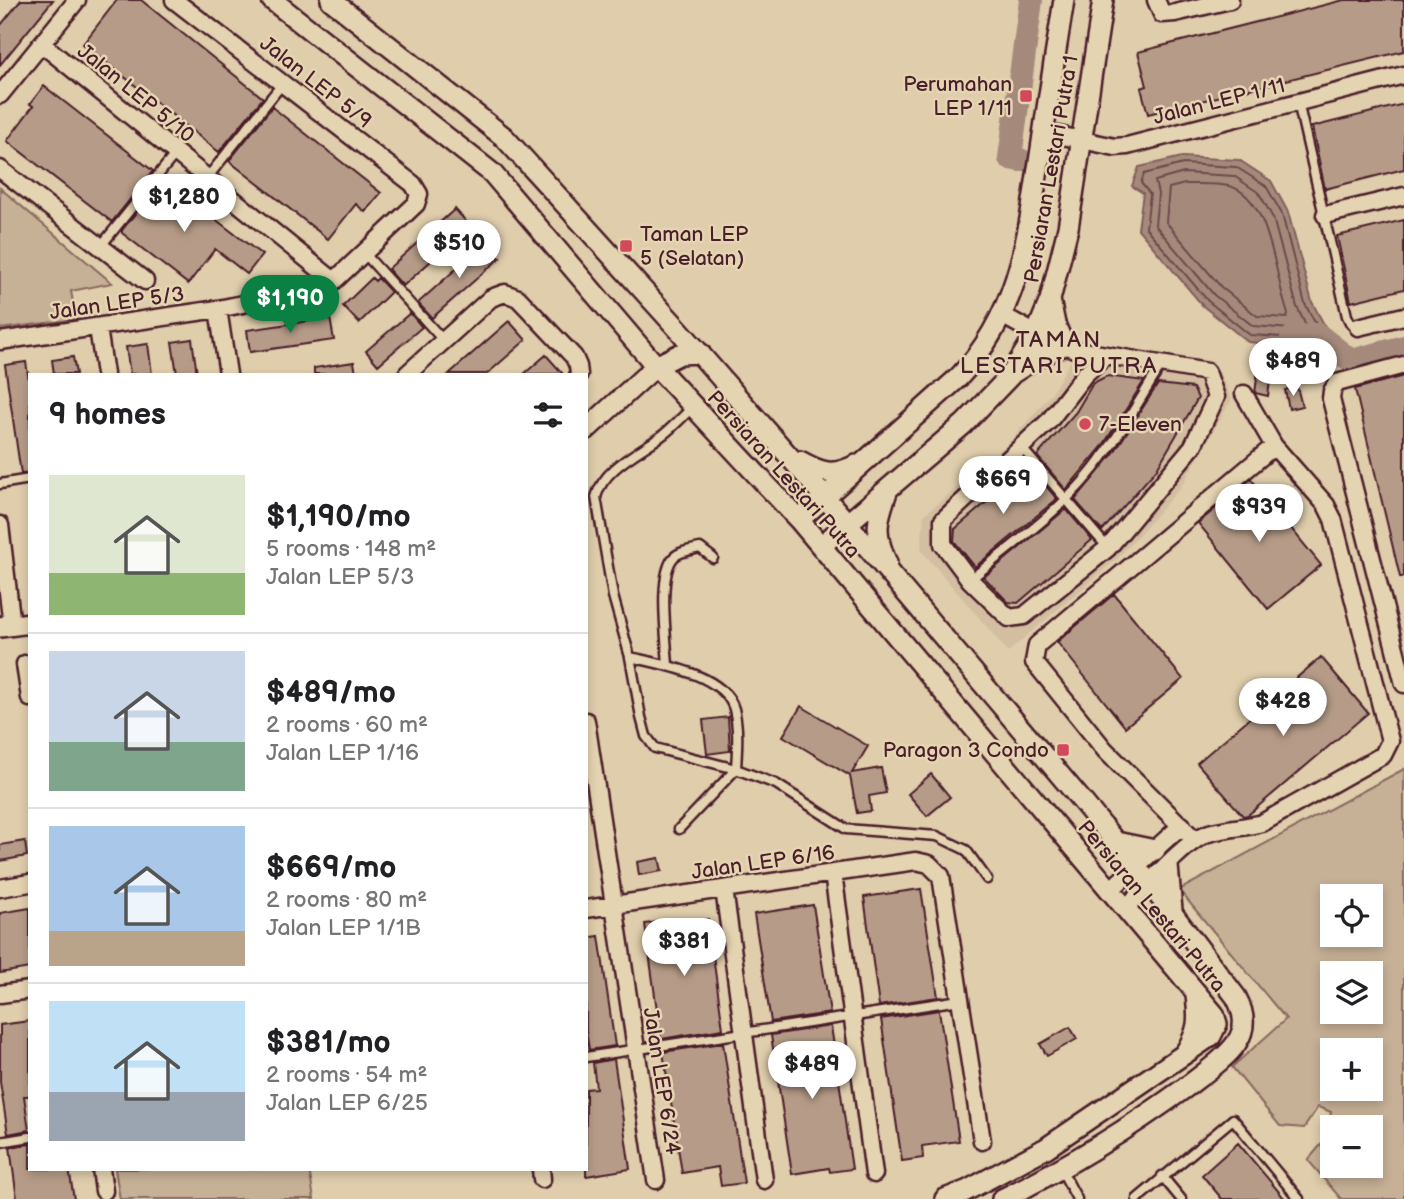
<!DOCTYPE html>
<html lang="en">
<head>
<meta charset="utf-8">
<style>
	body { margin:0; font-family:"Balsamiq Sans",sans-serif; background:#f6f6f6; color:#202124; height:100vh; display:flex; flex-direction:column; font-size:26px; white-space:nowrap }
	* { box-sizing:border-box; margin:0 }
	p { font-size:23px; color:#757577 }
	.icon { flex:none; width:38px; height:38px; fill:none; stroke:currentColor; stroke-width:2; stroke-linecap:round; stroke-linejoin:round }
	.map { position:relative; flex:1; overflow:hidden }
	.panel { position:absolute; left:28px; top:373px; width:560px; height:798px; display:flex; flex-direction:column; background:#fff; border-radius:0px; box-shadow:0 4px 10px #0003 }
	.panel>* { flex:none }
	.buttons { position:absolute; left:1320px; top:884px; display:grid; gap:14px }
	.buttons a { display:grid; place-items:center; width:63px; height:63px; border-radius:0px; background:#fff; box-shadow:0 4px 10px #0003; font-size:35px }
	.price { position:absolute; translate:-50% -60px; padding:0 16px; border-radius:24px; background:#fff; color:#222; font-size:23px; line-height:46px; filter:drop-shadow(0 2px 4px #0008) }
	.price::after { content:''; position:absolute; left:50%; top:42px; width:21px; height:16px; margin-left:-10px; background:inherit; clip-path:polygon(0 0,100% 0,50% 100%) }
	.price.active { background:#0b8043; color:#fff }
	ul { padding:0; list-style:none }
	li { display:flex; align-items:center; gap:21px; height:175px; padding:0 21px }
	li+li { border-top:2px solid #e0e0e0 }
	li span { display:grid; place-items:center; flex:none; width:196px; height:140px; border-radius:0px; color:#555 }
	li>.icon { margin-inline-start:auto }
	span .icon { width:84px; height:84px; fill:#fffc; stroke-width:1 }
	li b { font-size:30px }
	h2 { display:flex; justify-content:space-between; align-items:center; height:84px; padding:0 21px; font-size:30px }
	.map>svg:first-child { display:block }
</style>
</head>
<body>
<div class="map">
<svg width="1404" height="1199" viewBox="0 0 1404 1199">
	<rect width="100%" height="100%" fill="#dfcdac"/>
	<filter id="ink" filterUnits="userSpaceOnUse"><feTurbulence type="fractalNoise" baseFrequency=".0143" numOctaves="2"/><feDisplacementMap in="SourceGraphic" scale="14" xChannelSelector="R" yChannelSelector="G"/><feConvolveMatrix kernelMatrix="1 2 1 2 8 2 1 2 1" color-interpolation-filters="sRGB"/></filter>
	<g filter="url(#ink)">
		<path fill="#d3bea1" d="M1082,342L1214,361L1232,399L1181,487L1118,558L1008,652L921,550L924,515L1007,445L1051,394Z"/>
		<path fill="#c6b096" stroke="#886860" stroke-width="2" fill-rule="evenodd" d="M0,188L112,283L71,291L76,319L0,329Z
			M1404,769V1199H1341L1308,1160L1325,1140L1331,1112L1318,1107L1304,1128L1280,1126L1232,1067L1286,1019L1179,890ZM1332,896H1370V934H1332ZM1332,973H1370V1012H1332ZM1332,1050H1370V1088H1332ZM1332,1127H1370V1166H1332Z
			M115,1169H309L314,1199H120Z"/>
		<path fill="#a58a7b" stroke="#815f5b" stroke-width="2" d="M1182,157L1239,160L1271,181L1288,212L1312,302L1328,332L1317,348L1248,342L1203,306L1138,229L1143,193L1132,186L1139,167Z"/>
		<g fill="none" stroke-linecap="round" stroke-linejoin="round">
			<path stroke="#6e4a4b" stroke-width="2" d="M1183,164L1236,167L1266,186L1282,214L1305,304L1319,330L1314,339L1250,335L1208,301L1146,228L1150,194L1141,183L1144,174Z
				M1184,173L1234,176L1259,193L1273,218L1297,307L1306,326L1305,330L1253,326L1214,295L1155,225L1158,194L1155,181Z
				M1185,184C1199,184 1215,183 1229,186C1271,196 1275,279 1288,314L1287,318L1257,316L1221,287L1166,222L1169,188Z"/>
			<path stroke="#a58a7b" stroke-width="24" d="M1020,160L1010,158L1031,0
				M1292,338L1318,335L1351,361L1404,347"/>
		</g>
		<path fill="#b69c88" stroke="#4a1f2b" stroke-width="2" d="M21,0H53L0,65V26Z
			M117,0H141L263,98L219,152L83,44Z
			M1344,0H1404V51L1148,114L1141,88L1147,86L1138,52Z
			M44,86L153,171L112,222L7,141L33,106L30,104Z
			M1404,104V169L1325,189L1312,127Z
			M272,107L381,193L365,212L356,204L328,239L229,161Z
			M163,179L262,255L247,274L215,249L188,284L122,233V230Z
			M455,209L470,226L403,286L388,269Z
			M1404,220V289L1351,302L1337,236Z
			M486,242L500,258L432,318L418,303Z
			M372,278L375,281L378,278L391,292L359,323L343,306Z
			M410,313L422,327L378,365L366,351Z
			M330,318L334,340L250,352L247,330Z
			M509,321L526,340L487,374H449Z
			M192,339L197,374H177L172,342Z
			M148,344L152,374H130L126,347Z
			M546,355L563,374H524Z
			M73,357L76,374H54L52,360Z
			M26,362L30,388V473L21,474L5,365Z
			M354,362L356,374H314V368Z
			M1258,371L1271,373L1268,396L1255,393Z
			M1107,376L1144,381L1102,447L1066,490L1037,456L1076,412L1093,383Z
			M1404,376V577H1400L1355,389Z
			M1158,384L1193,388L1198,398L1156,470L1102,531L1075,500L1113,454Z
			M1297,387L1302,406L1289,409L1285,390Z
			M1029,466L1057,499L975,567L954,541L955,529Z
			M1251,479L1321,565L1268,609L1198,523Z
			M1066,509L1092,540L1018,603L1008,602L984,577Z
			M1114,594L1183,679L1125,727L1057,642Z
			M1321,657L1368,713L1248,815L1243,816L1197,763Z
			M801,706L868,746L852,773L881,768L886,793L869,796L871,811L857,813L850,776L783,736Z
			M728,717L730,751L707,754L703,720Z
			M931,774L950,797L927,816L908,794Z
			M25,841L27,856L0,861V845Z
			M659,858L662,871L639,875L637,862Z
			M921,889L938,997L879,1006L864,897Z
			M813,905L830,1013L771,1022L754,914Z
			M30,908V968L0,973V913Z
			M708,919L723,1029L661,1039L645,924L669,920L670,924Z
			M599,936L615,1046L589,1050L586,1030V938Z
			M939,1010L959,1141L922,1146L923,1158L902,1161L881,1019Z
			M30,1021V1096H24L29,1130L8,1134L0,1082V1025Z
			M831,1026L852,1169L830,1172L829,1168L792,1174L771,1035Z
			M1070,1027L1077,1039L1047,1056L1040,1044Z
			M723,1043L744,1183L721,1186L718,1167L682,1173L663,1052Z
			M614,1059L630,1169L586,1176V1089L596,1088L593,1063Z
			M1238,1143L1285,1199H1222L1202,1175Z
			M30,1144V1169H69L74,1199H17L10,1147Z"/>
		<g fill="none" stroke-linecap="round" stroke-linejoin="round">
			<defs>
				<path id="service" d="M1298,102L1347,316L1351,324L1358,327
					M207,178L283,83
					M100,247L176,153
					M364,253L443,340
					M693,407C683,416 674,426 664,434C641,452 604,467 596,497L613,596L630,657L641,717L646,736L655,748L736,769L776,784L846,829L937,836L966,850L987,879
					M1021,447L1108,548
					M0,484L30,479
					M970,580C1009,547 1054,516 1087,477C1116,443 1138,402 1162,364
					M630,657C660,664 724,674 734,709C739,729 737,750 736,769L679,829
					M668,666C667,641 657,575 674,557C680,551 692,550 700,548L713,558
					M586,1057L960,1000
					M0,1142L30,1137
					M1061,1169L1077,1199
					M1162,1176L1181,1199
					M1137,1199L1233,1119L1299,1199"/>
				<path id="minor" d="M1156,0L1162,14L1175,13L1230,0
					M42,44L334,281
					M0,95L77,0
					M1044,132L1115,147L1127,146L1404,75
					M0,169L145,281
					M1325,215L1404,196
					M218,309L228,374
					M1002,315L1036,334L1077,350L1207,372L1216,397L1193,446L1108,548L1024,616L1009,618L970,580L943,544V520L1049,421L1085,374L1105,356
					M1358,327L1404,316
					M98,328L105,374
					M0,341L218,309L322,288L334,281L416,204L419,194L413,184L174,0
					M1404,365L1337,383L1332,391L1331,399L1404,684
					M407,374L491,298L505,293L518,298L574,357L578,366L579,374
					M0,525L12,626
					M25,664L30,698
					M586,721L656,1180
					M1195,840L1105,750L1034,662L1037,645L1274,446
					M833,873L874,1174
					M0,888L30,883
					M724,889L764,1180
					M1109,891L1182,825
					M586,909L916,861L929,864L941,876L982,1141
					M1125,909C1144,890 1184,841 1209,833C1226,828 1244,828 1262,823L1383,755L1390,741L1333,519L1326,505L1274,446L1244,394
					M0,994L30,990
					M101,1169L104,1191
					M541,1169L542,1179"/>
				<path id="tertiary" d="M272,0L492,173L656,366L799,520L1214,1014L1217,1024
					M331,0L504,137L680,331L847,523L1082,801L1150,884L1236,997C1244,1012 1247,1027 1237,1042C1228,1057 1203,1074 1189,1085C1130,1128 1068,1167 1002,1199
					M1013,373L1035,359L1064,345L1055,324L1050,300
					M586,430L656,366L680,354L700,353
					M800,461C821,473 833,477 856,465
					M799,520L959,377C1021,311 1028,233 1041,149C1048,99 1056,50 1064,0
					M821,546L964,424L1010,376L1036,334L1050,300L1068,228L1103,0
					M887,563C873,532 877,520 888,489
					M0,627L30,623
					M1116,842L1155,850
					M1168,866L1172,910
					M1185,1053C1199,1030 1199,1021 1196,995
					M945,1199L966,1191L1046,1148L1211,1036L1217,1024"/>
			</defs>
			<use href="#service" stroke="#4a1f2b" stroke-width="13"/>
			<use href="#minor" stroke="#4a1f2b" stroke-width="21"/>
			<use href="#tertiary" stroke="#4a1f2b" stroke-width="24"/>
			<use href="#service" stroke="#e5d4b1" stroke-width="8"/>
			<use href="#minor" stroke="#e5d4b1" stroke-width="16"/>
			<use href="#tertiary" stroke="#e5d4b1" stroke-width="19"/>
		</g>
	</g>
	<g fill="#d1495b" stroke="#e5d4b1" stroke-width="2.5">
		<rect x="1019" y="89" width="14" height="14" rx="3.5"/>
		<rect x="619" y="239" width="14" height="14" rx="3.5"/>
		<circle cx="1085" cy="424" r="7"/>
		<rect x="1056" y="743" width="14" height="14" rx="3.5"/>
	</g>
	<g text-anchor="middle" stroke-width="5" stroke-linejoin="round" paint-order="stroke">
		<g font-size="21" fill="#4a1f2b" stroke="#e5d4b1">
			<text transform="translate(316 82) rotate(38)" y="7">Jalan LEP 5/9</text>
			<text transform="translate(136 93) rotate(39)" y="7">Jalan LEP 5/10</text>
			<text transform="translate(1219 101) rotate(-14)" y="7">Jalan LEP 1/11</text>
			<text transform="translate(1051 169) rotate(-80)" y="7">Persiaran Lestari Putra 1</text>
			<text transform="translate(117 303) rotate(-8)" y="7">Jalan LEP 5/3</text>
			<text transform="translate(784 474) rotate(48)" y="7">Persiaran Lestari Putra</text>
			<text transform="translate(763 862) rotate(-8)" y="7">Jalan LEP 6/16</text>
			<text transform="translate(1152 906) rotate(50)" y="7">Persiaran Lestari Putra</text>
			<text transform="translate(662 1081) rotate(81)" y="7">Jalan LEP 6/24</text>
		</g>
		<g font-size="21" fill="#4a1f2b" stroke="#e5d4b1" text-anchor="end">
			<text x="1012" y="91">Perumahan<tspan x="1012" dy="24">LEP 1/11</tspan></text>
			<text x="640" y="241" text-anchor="start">Taman LEP<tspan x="640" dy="24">5 (Selatan)</tspan></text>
			<text x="1099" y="431" text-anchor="start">7-Eleven</text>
			<text x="1049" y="757">Paragon 3 Condo</text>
		</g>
		<g font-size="23" letter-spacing="2" fill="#4a1f2b" stroke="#e5d4b1">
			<text x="1059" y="347">TAMAN<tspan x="1059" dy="26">LESTARI PUTRA</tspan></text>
		</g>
	</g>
</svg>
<div class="buttons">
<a><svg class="icon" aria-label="locate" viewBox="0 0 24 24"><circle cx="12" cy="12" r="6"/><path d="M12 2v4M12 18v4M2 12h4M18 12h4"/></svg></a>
<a><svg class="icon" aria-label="layers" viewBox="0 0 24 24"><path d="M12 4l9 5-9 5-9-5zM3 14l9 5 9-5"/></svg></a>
<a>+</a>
<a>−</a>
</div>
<b class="price" style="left:184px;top:234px">$1,280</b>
<b class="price" style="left:459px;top:280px">$510</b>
<b class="price active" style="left:290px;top:335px">$1,190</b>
<b class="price" style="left:1293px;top:398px">$489</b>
<b class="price" style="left:1003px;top:516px">$669</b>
<b class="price" style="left:1259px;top:544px">$939</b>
<b class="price" style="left:1283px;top:738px">$428</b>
<b class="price" style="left:684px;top:978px">$381</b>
<b class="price" style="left:812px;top:1101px">$489</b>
<section class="panel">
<h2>9 homes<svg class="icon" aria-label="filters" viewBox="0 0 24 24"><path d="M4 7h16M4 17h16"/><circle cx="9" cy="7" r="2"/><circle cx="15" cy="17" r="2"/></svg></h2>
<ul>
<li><span style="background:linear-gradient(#dfe7d0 70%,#8fb573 0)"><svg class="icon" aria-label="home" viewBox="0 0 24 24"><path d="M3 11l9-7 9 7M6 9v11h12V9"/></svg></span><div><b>$1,190/mo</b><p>5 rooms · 148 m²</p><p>Jalan LEP 5/3</p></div></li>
<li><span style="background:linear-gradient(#c9d6e8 65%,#7fa58c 0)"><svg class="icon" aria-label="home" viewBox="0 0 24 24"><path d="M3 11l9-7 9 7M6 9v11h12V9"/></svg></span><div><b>$489/mo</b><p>2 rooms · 60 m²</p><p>Jalan LEP 1/16</p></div></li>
<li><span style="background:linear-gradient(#a9c7e8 75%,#b9a48a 0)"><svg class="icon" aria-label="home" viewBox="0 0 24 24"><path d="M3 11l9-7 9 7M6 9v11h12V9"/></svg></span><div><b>$669/mo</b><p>2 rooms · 80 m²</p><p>Jalan LEP 1/1B</p></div></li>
<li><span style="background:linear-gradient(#bfe0f5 65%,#9aa5b1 0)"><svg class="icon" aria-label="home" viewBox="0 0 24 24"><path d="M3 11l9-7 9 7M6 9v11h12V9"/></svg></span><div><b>$381/mo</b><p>2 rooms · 54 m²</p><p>Jalan LEP 6/25</p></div></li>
</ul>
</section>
</div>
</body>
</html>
